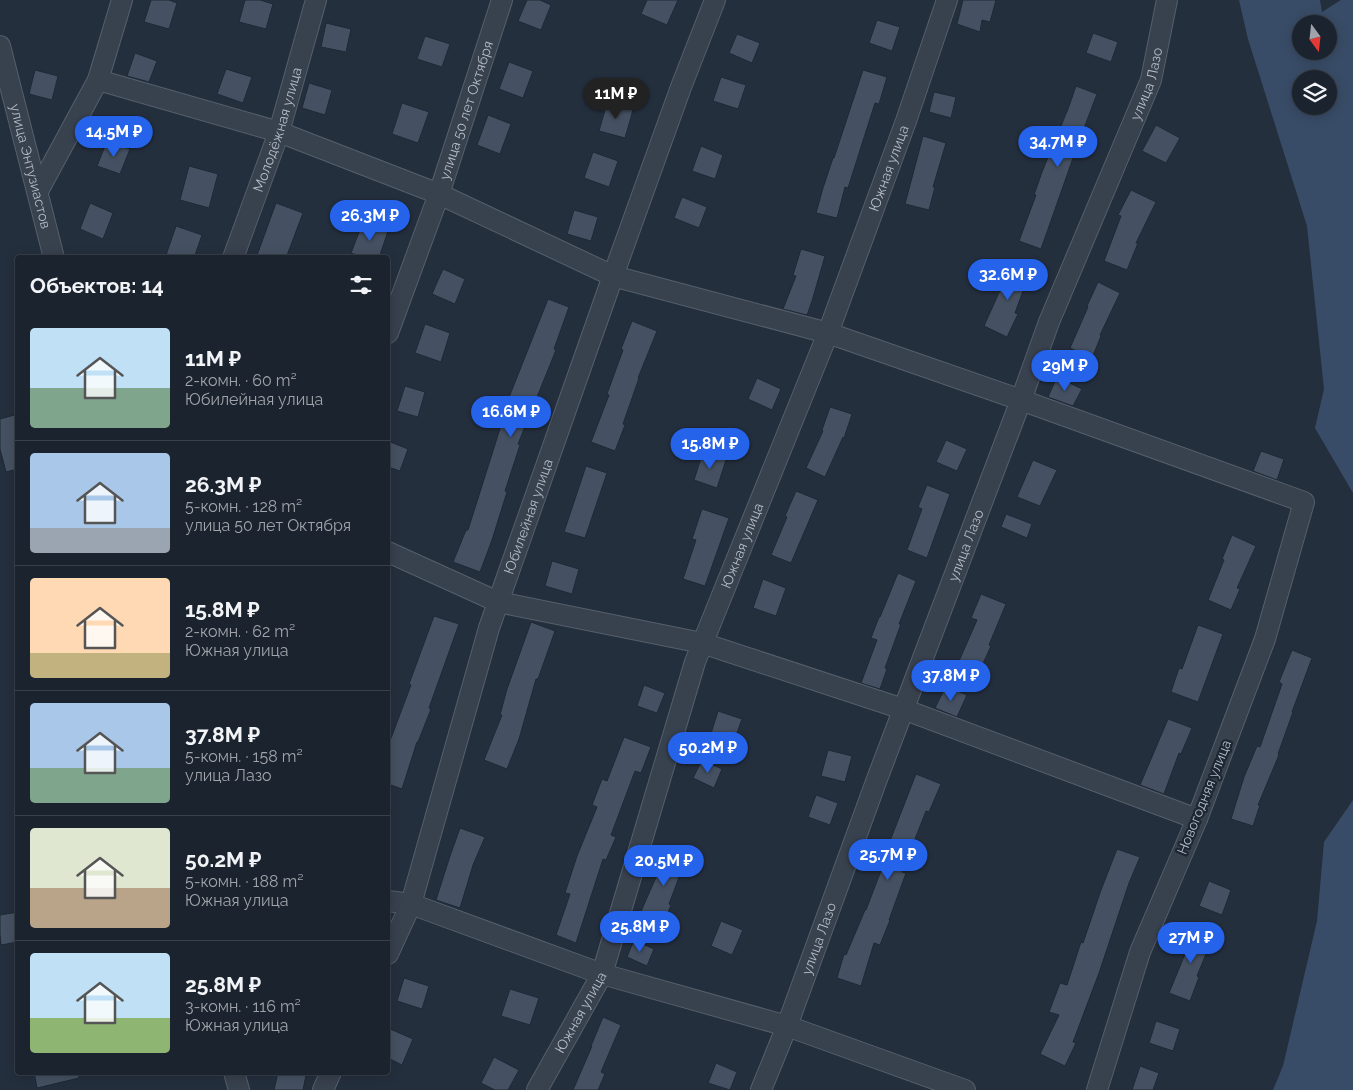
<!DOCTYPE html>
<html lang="ru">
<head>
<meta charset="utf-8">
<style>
	body { margin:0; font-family:Raleway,sans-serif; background:#242b36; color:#f1f3f6; height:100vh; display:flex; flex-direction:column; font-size:19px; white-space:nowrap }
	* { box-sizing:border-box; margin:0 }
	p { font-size:16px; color:#a0a4aa }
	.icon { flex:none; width:28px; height:28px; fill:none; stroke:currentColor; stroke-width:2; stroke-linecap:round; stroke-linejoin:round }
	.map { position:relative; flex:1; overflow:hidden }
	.drawer { position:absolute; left:15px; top:255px; width:375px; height:820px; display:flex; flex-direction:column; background:#1b232e; border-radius:5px; box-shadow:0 2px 12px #0003,0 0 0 1px #39404a }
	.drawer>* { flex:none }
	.needle { width:32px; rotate:165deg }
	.controls { position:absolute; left:1292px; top:15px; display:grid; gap:10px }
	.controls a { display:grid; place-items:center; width:45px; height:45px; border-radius:50%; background:#1b232e; box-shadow:0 2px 12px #0003,0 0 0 1px #39404a; font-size:25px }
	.price { position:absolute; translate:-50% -42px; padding:0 11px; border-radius:18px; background:#2563eb; color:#fff; font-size:16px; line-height:32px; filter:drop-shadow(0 1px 2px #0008) }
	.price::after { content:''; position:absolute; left:50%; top:30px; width:15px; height:11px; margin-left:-8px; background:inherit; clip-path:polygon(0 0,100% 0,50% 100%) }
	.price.active { background:#222; color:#fff }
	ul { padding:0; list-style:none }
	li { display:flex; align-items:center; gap:15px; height:125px; padding:0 15px }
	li+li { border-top:1px solid #39404a }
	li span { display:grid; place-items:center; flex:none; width:140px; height:100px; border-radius:5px; color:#555 }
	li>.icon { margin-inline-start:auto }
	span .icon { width:60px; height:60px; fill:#fffc; stroke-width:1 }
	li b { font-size:21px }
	h2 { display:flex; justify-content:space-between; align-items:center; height:60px; padding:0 15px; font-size:21px }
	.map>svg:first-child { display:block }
</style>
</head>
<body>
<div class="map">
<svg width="1353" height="1090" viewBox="0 0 1353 1090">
	<rect width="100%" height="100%" fill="#242f3e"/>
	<path fill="#394c67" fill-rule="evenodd" d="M1239,0H1320L1322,12L1341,0H1353V493L1315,428L1324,389L1307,226L1248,39ZM1301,24H1329V51H1301ZM1301,79H1329V106H1301Z
		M1353,800V1090H1273L1283,1066L1317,921L1324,842Z"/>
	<path fill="#455162" stroke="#1f2835" d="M151,0H169L177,3L169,29L144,22Z
		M245,0H260L273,4L266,29L239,22Z
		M527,0H540L551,5L541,30L518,21Z
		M647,0H678L667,25L641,14Z
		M963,0H996L990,22L982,20L980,32L957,24Z
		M877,20L900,27L892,51L869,43Z
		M326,23L351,29L346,52L321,47Z
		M1093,33L1118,42L1111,62L1086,53Z
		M737,34L760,43L752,63L729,53Z
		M425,36L450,44L442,67L417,59Z
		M135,53L157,61L149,82L127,76Z
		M509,62L533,71L523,98L499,89Z
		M226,69L252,77L243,103L217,94Z
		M35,70L58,76L52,100L29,94Z
		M863,70L887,77L879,104L875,103L848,188L845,187L837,218L816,213L823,188L833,158H834Z
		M721,77L746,85L738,109L713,101Z
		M309,83L332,90L325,115L302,108Z
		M1076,86L1097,94L1081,136L1083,137L1072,161L1041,249L1019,241L1036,195H1034L1042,172L1068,109Z
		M934,92L956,97L951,118L929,112Z
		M402,103L429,112L418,143L392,134Z
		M607,103L633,110L625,138L599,131Z
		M488,115L511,124L500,154L477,145Z
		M1156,125L1180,138L1166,163L1142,151Z
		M923,136L946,143L933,187H935L929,210L905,204Z
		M107,141L130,149L120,174L97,166Z
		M701,146L723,155L715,179L692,171Z
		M593,152L618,161L609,187L584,178Z
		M189,166L218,174L209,208L180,200Z
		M1131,190L1156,202L1136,243H1138L1127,270L1104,261L1121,216L1118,215Z
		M682,197L707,207L699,228L674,218Z
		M90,203L113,213L103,239L80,229Z
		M276,203L303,213L286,258H256Z
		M574,210L598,217L591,241L567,234Z
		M363,222L388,231L379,258H365L351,253Z
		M176,226L202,235L194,258H165Z
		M801,249L825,256L812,301L807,315L783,309L796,276L793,275Z
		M1008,264L1030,272L1015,313L1018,314L1007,337L984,326L1001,288H999Z
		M443,269L465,279L455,304L432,294Z
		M1098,282L1120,293L1100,335L1101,336L1092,358L1070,348L1088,307L1087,306Z
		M548,299L569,307L554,349L556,350L518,444L520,445L505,491L507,492L492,540L480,572L453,562L466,530H468L504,416L502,415Z
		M632,321L657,331L638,378H639L623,424L625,425L615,451L591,442L609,395L607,394L623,350L621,349Z
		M425,324L450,333L441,362L415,353Z
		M1057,377L1082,389L1073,406L1048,397Z
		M757,378L781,389L772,410L748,399Z
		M405,386L425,392L418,417L397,411Z
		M830,407L852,414L844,438L843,437L825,477L806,468L823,431L822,430Z
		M18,414V469L6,472L0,449V419Z
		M946,440L967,449L957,471L936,462Z
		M388,441L408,449L400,471L388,467Z
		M1261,451L1284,459L1277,480L1253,471Z
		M703,452L726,460L717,488L694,480Z
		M1033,460L1057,470L1040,506L1017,497Z
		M586,466L607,473L585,538L564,532Z
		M927,485L950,494L927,558L907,550L922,509L918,507Z
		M796,491L818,500L791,563L771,555L787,517L785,516Z
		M702,509L729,518L705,586L683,579L696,540L692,539Z
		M1006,514L1032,524L1027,538L1001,527Z
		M1232,535L1256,546L1237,588L1240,589L1231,610L1208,600L1224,560L1222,559Z
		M552,561L579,569L572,594L545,586Z
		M898,573L916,581L899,624H901L885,668L887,669L880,689L861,683L877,640L871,638L879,617H880Z
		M763,579L786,588L776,616L753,608Z
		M981,594L1006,604L989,645L991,646L980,670L959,661L977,620L971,618Z
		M434,616L459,624L429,708L431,709L418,742H417L402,789L388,784V746L411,685L409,684Z
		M531,622L555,631L538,679H536L519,739L507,769L484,760L502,715H500L507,689Z
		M1198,625L1223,634L1198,702L1171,692L1179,668L1182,669Z
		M1292,650L1312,658L1292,712H1293L1278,754L1279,755L1258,805H1260L1253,826L1231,819L1244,777L1257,746L1260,747L1282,684L1279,682Z
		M644,685L665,693L657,713L637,706Z
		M946,686L967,695L957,717L935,708Z
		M718,711L742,719L732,747L709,740Z
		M1168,719L1192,728L1181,754L1179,753L1164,794L1140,785Z
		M624,737L651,747L641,773L635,771L611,835L616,837L606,860L603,859L576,943L556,935L570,894L565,893L577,856L597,807L592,805L602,779L607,781Z
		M828,750L852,756L845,782L821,776Z
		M702,760L722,769L714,788L693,778Z
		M916,774L941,784L929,812L926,811L902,872L906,873L889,920H890L880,945L874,943L861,986L837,978L844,954L846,955L865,910H866L890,847L888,846Z
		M816,795L838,803L830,825L808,817Z
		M460,828L485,837L473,865L460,908L436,900L450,856Z
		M665,848L687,856L669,904L671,905L663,925L639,916L657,875L656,874Z
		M1117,849L1140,857L1129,883L1099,973L1073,1042L1076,1043L1065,1066L1040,1054L1059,1015L1049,1012L1060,983L1067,985L1081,942L1083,943L1101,890Z
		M1209,881L1231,890L1222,915L1199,906Z
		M18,912V942L1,945L0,934V915Z
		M721,921L743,930L732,955L711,946Z
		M1190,928L1213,937L1197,976L1199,977L1190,1001L1169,993L1185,954L1180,952Z
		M634,940L654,949L647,966L627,957Z
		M404,978L429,986L422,1009L397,1001Z
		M510,989L539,998L530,1025L501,1016Z
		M603,1017L621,1025L601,1072L605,1074L598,1090H573L592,1046H591Z
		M1156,1021L1180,1029L1173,1051L1149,1043Z
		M388,1028L413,1039L402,1065L388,1058Z
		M494,1057L519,1070L508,1090H495L481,1083Z
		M716,1063L737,1072L730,1090L708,1083Z
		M1140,1066L1159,1073L1153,1090H1132Z
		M34,1072H79V1078L37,1088Z
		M278,1072H295L306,1075L303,1090H274Z"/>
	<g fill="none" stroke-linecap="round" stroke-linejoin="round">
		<defs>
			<g id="minor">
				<path id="s1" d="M0,46L54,258"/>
				<path d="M98,80L279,132L439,194L613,276L828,333L1021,400L1304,502L1265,639L1197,819L1140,952L1097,1090"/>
				<path d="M38,191L98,80L122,0"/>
				<path id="s2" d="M233,258L279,132L316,0"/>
				<path id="s3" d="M388,333L439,194L502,0"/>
				<path d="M388,552L498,602L702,643L903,709L1197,819"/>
				<path d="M388,901L411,904L602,974L787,1026L965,1090"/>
				<path id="s4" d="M388,954L411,904L489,628L613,276L681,87L715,0"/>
				<path d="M234,1072L239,1090"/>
				<path d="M323,1090L331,1072"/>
				<path id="s5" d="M537,1090L602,974L695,662L828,333L906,121L947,0"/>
				<path id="s6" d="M761,1090L787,1026L877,779L1021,400L1049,322L1151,80L1167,0"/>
			</g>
		</defs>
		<use href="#minor" stroke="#565f6c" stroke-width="22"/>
		<use href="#minor" stroke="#38414e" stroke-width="20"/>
	</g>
	<g text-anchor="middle" stroke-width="4.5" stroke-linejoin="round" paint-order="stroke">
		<g font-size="14" fill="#b4bcc9" stroke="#1d2633">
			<text dy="5" stroke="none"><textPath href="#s6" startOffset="1078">улица Лазо</textPath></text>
			<text dy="5" stroke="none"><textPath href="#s3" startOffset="236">улица 50 лет Октября</textPath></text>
			<text dy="5" stroke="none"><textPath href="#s2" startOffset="136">Молодёжная улица</textPath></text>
			<text dy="5" stroke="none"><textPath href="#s1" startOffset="124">улица Энтузиастов</textPath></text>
			<text dy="5" stroke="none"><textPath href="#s5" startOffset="989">Южная улица</textPath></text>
			<text dy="5" stroke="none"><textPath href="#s4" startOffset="460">Юбилейная улица</textPath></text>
			<text dy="5" stroke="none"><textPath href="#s6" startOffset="582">улица Лазо</textPath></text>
			<text dy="5" stroke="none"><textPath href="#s5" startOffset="584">Южная улица</textPath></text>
			<text transform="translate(1204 797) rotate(-68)" y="5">Новогодняя улица</text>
			<text dy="5" stroke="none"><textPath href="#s6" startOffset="162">улица Лазо</textPath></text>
			<text dy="5" stroke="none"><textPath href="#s5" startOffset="89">Южная улица</textPath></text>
		</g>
	</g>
</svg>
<div class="controls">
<a><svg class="needle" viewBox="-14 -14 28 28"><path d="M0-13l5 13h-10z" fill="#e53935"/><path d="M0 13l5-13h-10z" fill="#a0a4aa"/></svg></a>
<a><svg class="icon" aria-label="layers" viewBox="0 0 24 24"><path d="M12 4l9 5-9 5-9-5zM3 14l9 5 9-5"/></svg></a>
</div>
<b class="price active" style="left:616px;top:120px">11M ₽</b>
<b class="price" style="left:114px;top:158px">14.5M ₽</b>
<b class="price" style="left:1058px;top:168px">34.7M ₽</b>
<b class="price" style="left:370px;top:242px">26.3M ₽</b>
<b class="price" style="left:1008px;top:301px">32.6M ₽</b>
<b class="price" style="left:1065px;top:392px">29M ₽</b>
<b class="price" style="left:511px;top:438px">16.6M ₽</b>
<b class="price" style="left:710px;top:470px">15.8M ₽</b>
<b class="price" style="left:951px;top:702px">37.8M ₽</b>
<b class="price" style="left:708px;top:774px">50.2M ₽</b>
<b class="price" style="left:888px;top:881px">25.7M ₽</b>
<b class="price" style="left:664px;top:887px">20.5M ₽</b>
<b class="price" style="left:640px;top:953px">25.8M ₽</b>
<b class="price" style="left:1191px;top:964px">27M ₽</b>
<section class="drawer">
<h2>Объектов: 14<svg class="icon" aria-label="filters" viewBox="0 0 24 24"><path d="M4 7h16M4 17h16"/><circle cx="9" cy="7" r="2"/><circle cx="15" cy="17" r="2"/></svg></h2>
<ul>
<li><span style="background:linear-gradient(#bfe0f5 60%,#7fa58c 0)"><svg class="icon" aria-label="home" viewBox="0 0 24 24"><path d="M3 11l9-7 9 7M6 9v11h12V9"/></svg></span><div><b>11M ₽</b><p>2-комн. · 60 m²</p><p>Юбилейная улица</p></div></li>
<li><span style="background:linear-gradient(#a9c7e8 75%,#9aa5b1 0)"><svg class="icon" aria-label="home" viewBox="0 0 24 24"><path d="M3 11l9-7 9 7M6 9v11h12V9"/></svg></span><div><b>26.3M ₽</b><p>5-комн. · 128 m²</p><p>улица 50 лет Октября</p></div></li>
<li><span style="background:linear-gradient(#ffd9b3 75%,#c2b280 0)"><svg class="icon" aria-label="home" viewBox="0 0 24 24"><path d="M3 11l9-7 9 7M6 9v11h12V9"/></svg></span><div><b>15.8M ₽</b><p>2-комн. · 62 m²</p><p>Южная улица</p></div></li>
<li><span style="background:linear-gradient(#a9c7e8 65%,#7fa58c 0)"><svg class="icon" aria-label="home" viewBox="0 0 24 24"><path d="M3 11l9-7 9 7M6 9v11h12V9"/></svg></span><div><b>37.8M ₽</b><p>5-комн. · 158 m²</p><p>улица Лазо</p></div></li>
<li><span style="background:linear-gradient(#dfe7d0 60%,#b9a48a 0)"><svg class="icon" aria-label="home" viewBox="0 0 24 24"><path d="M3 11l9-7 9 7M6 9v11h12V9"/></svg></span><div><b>50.2M ₽</b><p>5-комн. · 188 m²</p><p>Южная улица</p></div></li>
<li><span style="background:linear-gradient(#bfe0f5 65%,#8fb573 0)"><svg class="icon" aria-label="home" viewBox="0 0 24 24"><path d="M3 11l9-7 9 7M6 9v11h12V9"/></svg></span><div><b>25.8M ₽</b><p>3-комн. · 116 m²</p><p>Южная улица</p></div></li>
</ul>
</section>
</div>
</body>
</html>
